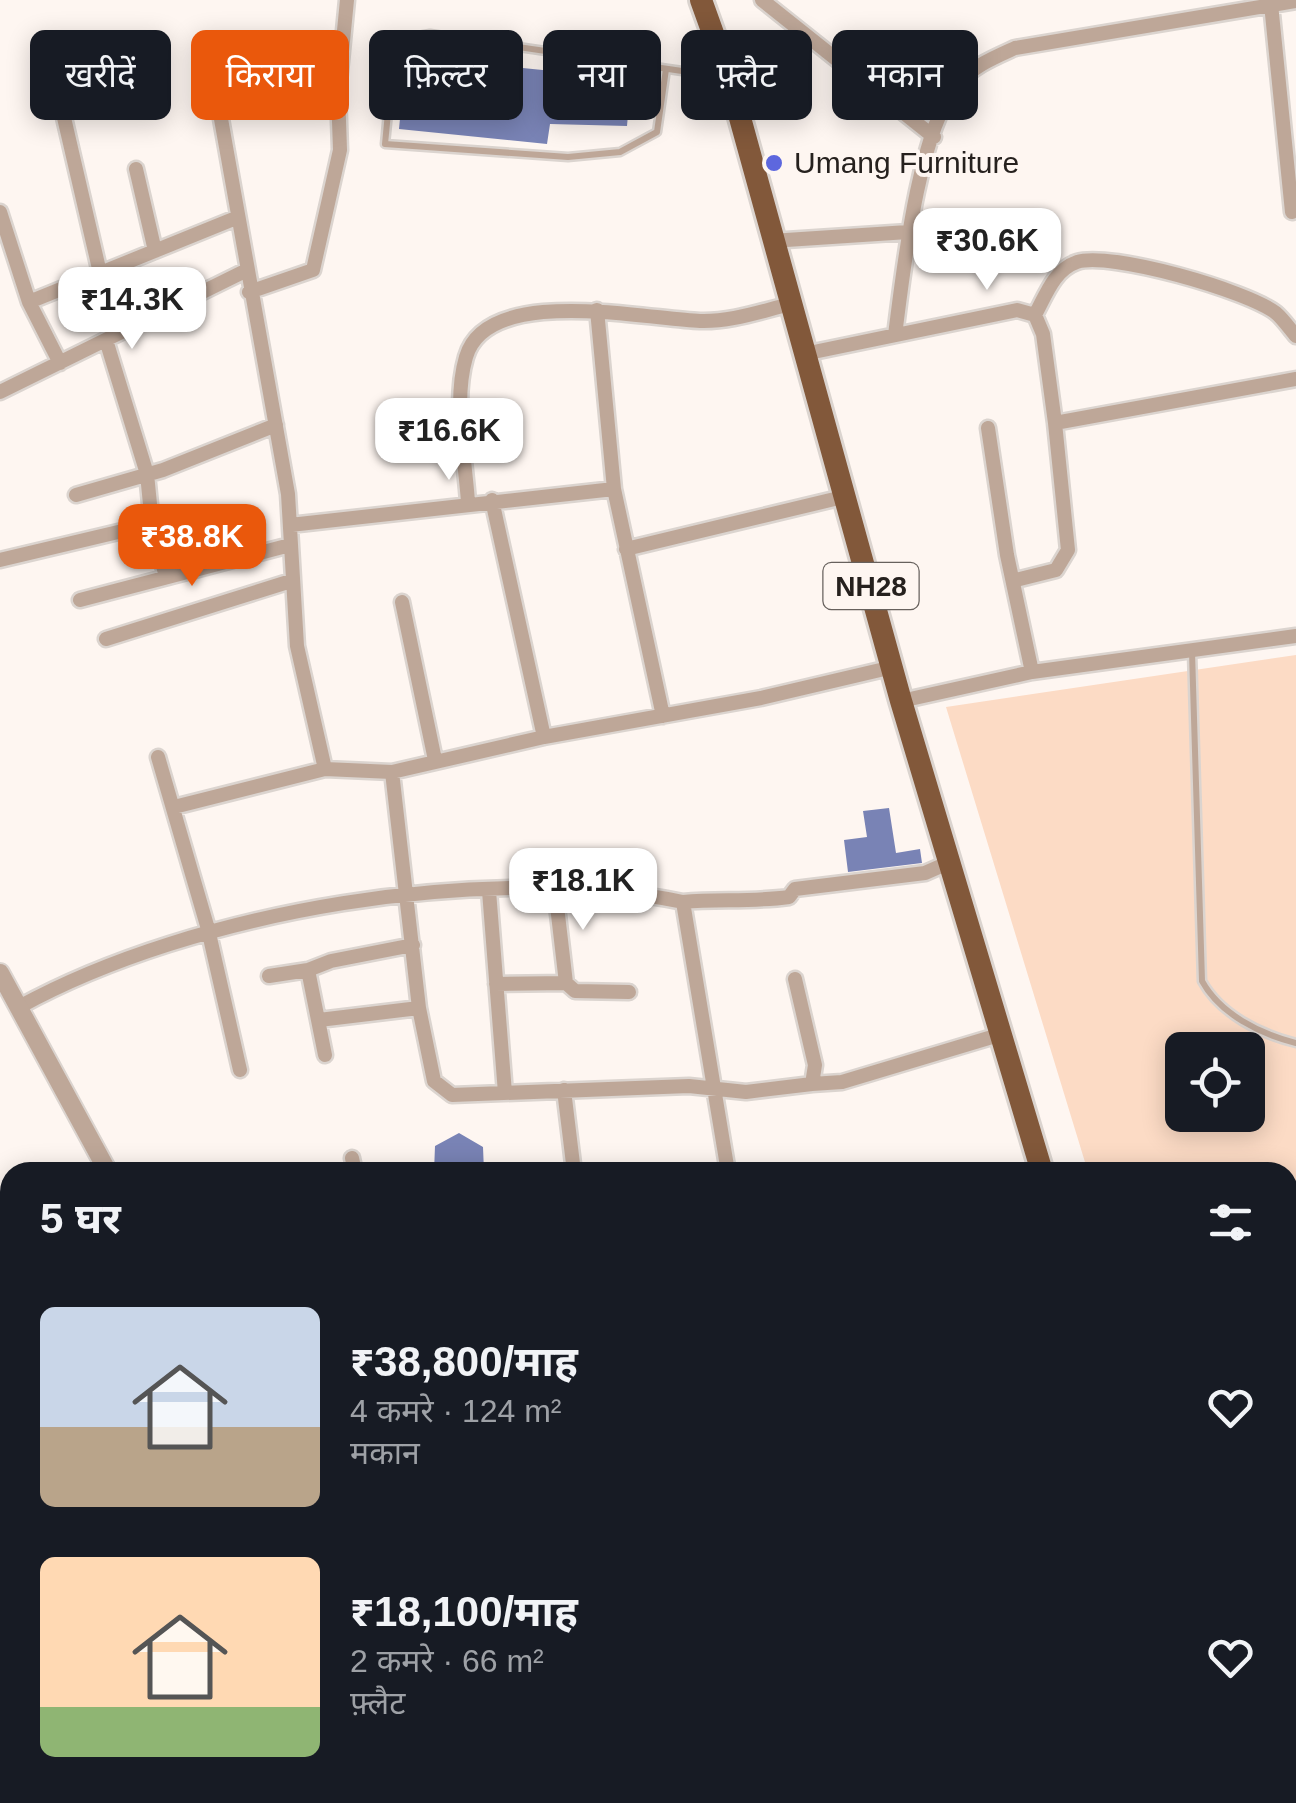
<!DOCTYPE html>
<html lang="hi">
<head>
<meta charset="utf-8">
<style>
	body { margin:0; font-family:Helvetica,"Noto Sans Devanagari",sans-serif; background:#20242c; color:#f1f3f6; height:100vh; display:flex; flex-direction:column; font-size:38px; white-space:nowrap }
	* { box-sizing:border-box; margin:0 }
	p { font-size:32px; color:#9ea1a6 }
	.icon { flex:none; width:55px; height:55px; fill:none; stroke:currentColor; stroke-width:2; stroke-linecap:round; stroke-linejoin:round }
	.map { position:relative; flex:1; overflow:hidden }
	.details { position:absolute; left:0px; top:1162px; width:1298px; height:642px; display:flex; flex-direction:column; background:#171b24; border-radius:30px 30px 0 0; box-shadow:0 5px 25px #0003 }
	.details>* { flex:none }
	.banner { position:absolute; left:30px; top:30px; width:1238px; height:90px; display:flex; gap:20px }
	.buttons { position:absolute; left:1165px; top:1032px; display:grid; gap:20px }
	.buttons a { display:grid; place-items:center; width:100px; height:100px; border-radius:15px; background:#171b24; box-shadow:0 5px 25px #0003; font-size:50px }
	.price { position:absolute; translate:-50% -85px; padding:0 22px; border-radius:20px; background:#fff; color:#222; font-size:32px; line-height:65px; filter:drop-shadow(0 2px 5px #0008) }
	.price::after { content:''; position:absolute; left:50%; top:60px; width:30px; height:22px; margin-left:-15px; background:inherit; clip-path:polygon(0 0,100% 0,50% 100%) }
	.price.active { background:#ea580c; color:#fff }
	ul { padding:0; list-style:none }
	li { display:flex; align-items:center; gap:30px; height:250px; padding:0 40px }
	li span { display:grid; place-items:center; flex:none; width:280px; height:200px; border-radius:15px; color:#555 }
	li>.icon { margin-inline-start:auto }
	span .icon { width:120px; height:120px; fill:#fffc; stroke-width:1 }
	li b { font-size:42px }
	h2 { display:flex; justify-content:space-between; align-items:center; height:120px; padding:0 40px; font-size:42px }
	.pill { padding:0 35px; border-radius:15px; background:#171b24; box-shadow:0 5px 25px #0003; font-size:35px; line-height:90px }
	.pill.active { background:#ea580c; color:#fff }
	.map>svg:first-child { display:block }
</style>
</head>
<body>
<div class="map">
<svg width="1296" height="1803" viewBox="0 0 1296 1803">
	<rect width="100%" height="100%" fill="#fef6f1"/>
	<path fill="#fcdbc5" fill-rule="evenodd" d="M1296,655V1321H1288V1172H1088L946,707ZM1182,1050H1248V1115H1182Z"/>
	<path fill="#7983b5" d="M406,56L631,79L627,126L550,124L547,144L399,129Z
		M889,808L896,853L920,849L922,863L848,872L844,840L867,837L863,811Z
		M459,1133L483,1147L484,1172H434L435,1146Z"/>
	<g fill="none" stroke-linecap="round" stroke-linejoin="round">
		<defs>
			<path id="service" d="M666,69L657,132L620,152L568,157L385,144L395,40L430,34L723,77
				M1192,652L1202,981C1220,1014 1260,1034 1296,1043"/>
			<path id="minor" d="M762,0L934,137
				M1271,4L1292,212
				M216,91L288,494L297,646L325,769
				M62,109L100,273
				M136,169L155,251
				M0,212L29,302L60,363
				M771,241L908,232
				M249,292L313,270L340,150L338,92L347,0
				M29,302L236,218
				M597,310L614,489L663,716
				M1035,315C1046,295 1054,270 1077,262C1110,251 1248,291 1276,313C1283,319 1290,329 1296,336
				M895,335C903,274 918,131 957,85C973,66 993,58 1015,48L1296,1
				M106,340L147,474L152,524L166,577
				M804,354L1017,310L1035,315L1043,334L1055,423L1068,550L1056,570L1016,580
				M0,392L245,271
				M1055,423L1296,379
				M988,428L1007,555L1032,672
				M76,495L163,470L276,425
				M492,500L544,737
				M468,502C465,457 453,401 466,357C487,284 645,319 700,321C731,322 761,311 791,304
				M290,525L614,489
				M626,549L847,496
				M0,560L152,524
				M80,600L290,545
				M402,602L435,760
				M106,639L291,581
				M901,701L1032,672L1296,636
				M158,757L208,929L240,1070
				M392,772L419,1008L434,1081L452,1095L689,1086L746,1092L812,1084L815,1065L795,979
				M174,807L325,769L392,772L544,737L761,698L893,667
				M555,889L566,983
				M489,891L505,1093
				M683,902C720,899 752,902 789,897L795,889L925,873L950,862
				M269,976L308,970
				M496,984L566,983L575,991L629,992
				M19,1007C195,910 486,862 683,902L728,1172
				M319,1020L419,1008
				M325,1055L308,970L331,961L413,945
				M812,1084L842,1082L1002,1034
				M564,1090L574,1172
				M352,1158L355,1172
				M0,1208L10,1207
				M1288,1352L1296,1353
				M0,1478L10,1476
				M0,1754L10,1752
				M148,1795L149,1803
				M1112,1795V1803
				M637,1803V1796"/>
			<path id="tertiary" d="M0,973L108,1172
				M324,1795L326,1803"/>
			<path id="trunk" d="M701,0L729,78L901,701L1042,1172
				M1218,1795L1220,1803"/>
		</defs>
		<use href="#service" stroke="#dbd4cf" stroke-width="11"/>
		<use href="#minor" stroke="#dbd4cf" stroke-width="19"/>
		<use href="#tertiary" stroke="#dbd4cf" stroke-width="22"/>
		<use href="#trunk" stroke="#dbd4cf" stroke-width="28"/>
		<path stroke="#97908c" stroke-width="2.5" stroke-dasharray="5 5" stroke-linecap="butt" d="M0,1648L10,1646
			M0,1735L10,1733"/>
		<use href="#service" stroke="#bea798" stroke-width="6"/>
		<use href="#minor" stroke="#bea798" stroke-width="14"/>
		<use href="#tertiary" stroke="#bea798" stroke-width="18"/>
		<use href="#trunk" stroke="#82583a" stroke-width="22"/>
	</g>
	<circle fill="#5d67de" stroke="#fef6f1" stroke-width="4" cx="774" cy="163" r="10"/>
	<g text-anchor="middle" stroke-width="8" stroke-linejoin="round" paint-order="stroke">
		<rect fill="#fef6f1" stroke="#67615d" stroke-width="2.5" x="823.5" y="563" width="95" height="46" rx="8"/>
		<g font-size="28" font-weight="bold" fill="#26211e">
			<text x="871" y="596">NH28</text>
		</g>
		<g font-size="30" fill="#26211e" stroke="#fef6f1" text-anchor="start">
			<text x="794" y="173">Umang Furniture</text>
		</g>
	</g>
</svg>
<div class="buttons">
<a><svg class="icon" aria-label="locate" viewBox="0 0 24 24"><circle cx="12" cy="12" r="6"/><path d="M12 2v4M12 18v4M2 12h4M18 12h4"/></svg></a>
</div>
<b class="price" style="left:987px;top:293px">₹30.6K</b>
<b class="price" style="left:132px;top:352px">₹14.3K</b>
<b class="price" style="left:449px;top:483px">₹16.6K</b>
<b class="price active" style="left:192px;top:589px">₹38.8K</b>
<b class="price" style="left:583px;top:933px">₹18.1K</b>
<div class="banner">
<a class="pill">खरीदें</a>
<a class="pill active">किराया</a>
<a class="pill">फ़िल्टर</a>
<a class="pill">नया</a>
<a class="pill">फ़्लैट</a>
<a class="pill">मकान</a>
</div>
<section class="details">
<h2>5 घर<svg class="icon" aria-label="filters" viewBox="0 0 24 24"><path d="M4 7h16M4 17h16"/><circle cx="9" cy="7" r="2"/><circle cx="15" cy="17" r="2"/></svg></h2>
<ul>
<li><span style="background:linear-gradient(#c9d6e8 60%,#b9a48a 0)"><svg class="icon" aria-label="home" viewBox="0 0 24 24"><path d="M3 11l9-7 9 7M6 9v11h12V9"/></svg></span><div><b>₹38,800/माह</b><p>4 कमरे · 124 m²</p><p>मकान</p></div><svg class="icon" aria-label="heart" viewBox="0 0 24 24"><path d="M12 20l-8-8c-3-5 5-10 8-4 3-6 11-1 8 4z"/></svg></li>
<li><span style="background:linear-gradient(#ffd9b3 75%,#8fb573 0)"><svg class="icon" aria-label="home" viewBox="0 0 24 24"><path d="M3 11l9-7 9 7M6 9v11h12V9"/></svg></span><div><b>₹18,100/माह</b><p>2 कमरे · 66 m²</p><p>फ़्लैट</p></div><svg class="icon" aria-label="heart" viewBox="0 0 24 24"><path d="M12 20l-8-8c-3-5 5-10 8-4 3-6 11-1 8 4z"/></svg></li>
</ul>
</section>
</div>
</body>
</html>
